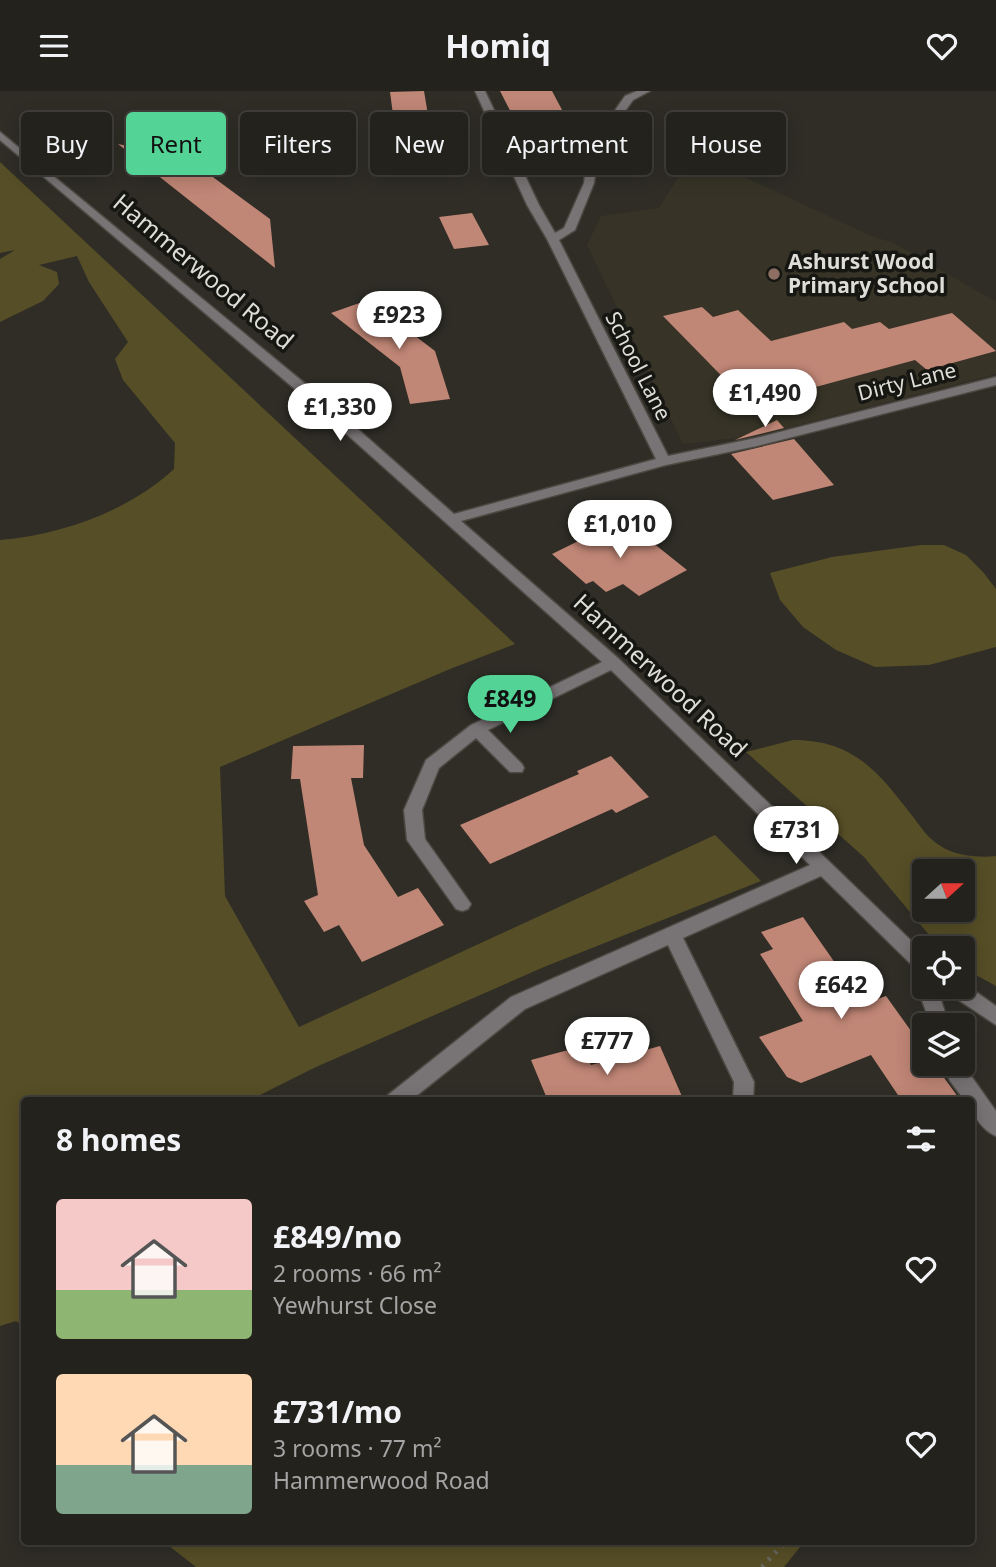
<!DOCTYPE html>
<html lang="en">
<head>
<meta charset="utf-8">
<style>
	body { margin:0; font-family:"Noto Sans",sans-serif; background:#2b2a25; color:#f1f3f6; height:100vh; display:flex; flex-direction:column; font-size:26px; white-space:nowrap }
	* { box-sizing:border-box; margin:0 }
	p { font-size:23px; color:#a3a4a3 }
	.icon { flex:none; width:38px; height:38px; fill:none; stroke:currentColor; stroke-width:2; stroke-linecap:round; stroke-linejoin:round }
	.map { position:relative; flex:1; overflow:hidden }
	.sheet { position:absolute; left:21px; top:1006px; width:954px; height:448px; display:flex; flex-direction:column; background:#23221c; border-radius:7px; box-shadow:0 4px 18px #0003,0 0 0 2px #403f3b }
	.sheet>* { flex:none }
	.top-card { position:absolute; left:21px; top:21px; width:956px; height:63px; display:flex; gap:14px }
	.needle { width:46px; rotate:69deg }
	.tools { position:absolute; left:912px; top:768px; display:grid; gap:14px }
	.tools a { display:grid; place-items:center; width:63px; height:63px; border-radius:7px; background:#23221c; box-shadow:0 4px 18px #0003,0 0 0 2px #403f3b; font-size:35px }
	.price { position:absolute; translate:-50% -60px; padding:0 16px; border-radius:24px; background:#fff; color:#222; font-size:23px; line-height:46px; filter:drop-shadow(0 2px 4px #0008) }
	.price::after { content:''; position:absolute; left:50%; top:42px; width:21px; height:16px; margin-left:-10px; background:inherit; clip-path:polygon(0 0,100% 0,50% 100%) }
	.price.active { background:#54d396; color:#111 }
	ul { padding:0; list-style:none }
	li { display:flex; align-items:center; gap:21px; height:175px; padding:0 35px }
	li span { display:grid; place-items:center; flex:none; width:196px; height:140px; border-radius:7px; color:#555 }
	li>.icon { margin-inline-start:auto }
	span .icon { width:84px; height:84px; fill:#fffc; stroke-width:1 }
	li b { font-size:30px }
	h2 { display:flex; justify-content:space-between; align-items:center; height:84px; padding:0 35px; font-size:30px }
	.tag { padding:0 24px; border-radius:7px; background:#23221c; box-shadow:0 4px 18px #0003,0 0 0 2px #403f3b; font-size:24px; line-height:63px }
	.tag.active { background:#54d396; color:#111 }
	header { display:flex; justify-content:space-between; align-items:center; height:91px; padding:0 35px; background:#23221c; font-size:32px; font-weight:700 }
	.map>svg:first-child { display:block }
</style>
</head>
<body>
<header><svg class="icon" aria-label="menu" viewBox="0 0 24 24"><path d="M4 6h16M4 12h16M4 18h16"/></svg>Homiq<svg class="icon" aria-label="heart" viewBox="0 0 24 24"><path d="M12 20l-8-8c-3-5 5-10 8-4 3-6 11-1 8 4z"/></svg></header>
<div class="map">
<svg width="996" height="1476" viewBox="0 0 996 1476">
	<rect width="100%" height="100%" fill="#2f2d26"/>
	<path fill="#373427" d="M693,62L871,145L894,152L996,211V283L755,345L683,353L587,154L601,125L659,117Z"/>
	<path fill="#564e26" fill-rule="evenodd" d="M0,71L515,553L450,578L220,676L225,805L299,936L715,744L761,790L544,876L316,976L248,1010H24V1236L16,1230L0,1235V449C61,444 129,420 174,378L175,352L123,289L115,268L128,251L89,191L77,165L39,174L57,181L59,193L43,210L0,231V168L15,159L0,162Z
		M921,454H944L966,464L983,481L996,498V556L929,574L875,576L836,559L803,536L780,509L770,482L832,466Z
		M793,649C852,649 877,679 910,722C919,733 927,747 939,754C955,765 978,767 996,765V895L963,877L962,858L940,857L864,766L746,661ZM962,780V819H924V780Z
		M164,1451H804L784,1476H196Z"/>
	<path fill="#c08676" d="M424,0L430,36L394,31L390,1Z
		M500,0H552L569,32L519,37Z
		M118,53L187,67L270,128L275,177Z
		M472,122L489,154L454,158L439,126Z
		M368,209L435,260L450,308L410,313L400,276L331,222Z
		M702,216L713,226L738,219L771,250L844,231L852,238L880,231L889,238L952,222L996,260L927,279L915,269L790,303L794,307L753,317L663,225Z
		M777,329L784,337L735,349Z
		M794,348L834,394L773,409L731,363Z
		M623,428L687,479L639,505L623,493L606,501L593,490L586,493L552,463Z
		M364,654L363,687H351L364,754L398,806L418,797L444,834L362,871L339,834L324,841L304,810L318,804L300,688H291L293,655Z
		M611,665L649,706L616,722L612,718L490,773L460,734L579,683L577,680Z
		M803,826L854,899L867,894L877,908L886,905L924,958V973H934L961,1010H902L871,964L801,992L787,986L759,946L803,930L760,863L773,858L761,841Z
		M583,955L591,974L660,955L684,1010H548L531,969Z"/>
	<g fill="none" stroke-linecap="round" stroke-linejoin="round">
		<defs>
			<path id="minor" d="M475,0H485L539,114L555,142L564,137L584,92L588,58L625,5L637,0H650L633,9L598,58L594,92L575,139L559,149L668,365L756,347L996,286V294L757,355L666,374L461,430L619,568L924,862V882L917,879L821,785L683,847L754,991L753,1010H733L734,991L668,854L525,918L410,1010H385L388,1004L511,906L810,774L611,579L488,639L522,673L524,677L522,681H510L476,647L439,677L422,719L425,748L471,813L468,818L462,820L456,818L407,749L404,719L426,669L471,634L602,571L315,315L0,49V41L325,309L454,423L656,368L547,148L527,114Z
				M924,889V896H937L949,934H931L917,896Z
				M962,891L996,915V934L948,902L945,896H962Z
				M962,972L996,1020V1045C983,1040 971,1023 971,1010H965L950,990L943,973Z"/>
		</defs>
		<use href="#minor" stroke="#4b4942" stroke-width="3"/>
		<path stroke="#686760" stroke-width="5" stroke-dasharray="2.5 7" stroke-linecap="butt" d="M762,1476L785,1451"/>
		<use href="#minor" fill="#787374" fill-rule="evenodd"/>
	</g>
	<circle fill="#8d6e63" stroke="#161612" stroke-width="2.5" cx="774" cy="183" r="7"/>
	<g text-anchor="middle" stroke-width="7" stroke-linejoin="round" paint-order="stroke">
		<g font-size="21" font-weight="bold" fill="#deddd8" stroke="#161612" text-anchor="start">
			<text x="788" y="178">Ashurst Wood<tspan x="788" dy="24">Primary School</tspan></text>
		</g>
		<g font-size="21" fill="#deddd8" stroke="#161612">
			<text transform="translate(638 275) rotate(63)" y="7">School Lane</text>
			<text transform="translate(907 291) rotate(-14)" y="7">Dirty Lane</text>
		</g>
		<g font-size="24" fill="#deddd8" stroke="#161612">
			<text transform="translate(203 181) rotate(40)" y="8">Hammerwood Road</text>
			<text transform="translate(660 585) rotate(43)" y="8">Hammerwood Road</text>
		</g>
	</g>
</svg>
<div class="tools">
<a><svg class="needle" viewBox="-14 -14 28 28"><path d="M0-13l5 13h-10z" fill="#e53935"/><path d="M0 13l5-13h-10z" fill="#a3a4a3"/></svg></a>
<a><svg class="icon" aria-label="locate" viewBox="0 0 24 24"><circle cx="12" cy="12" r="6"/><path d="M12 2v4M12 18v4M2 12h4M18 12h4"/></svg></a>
<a><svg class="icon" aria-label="layers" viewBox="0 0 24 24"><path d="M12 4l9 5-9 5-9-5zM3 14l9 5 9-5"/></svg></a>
</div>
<b class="price" style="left:399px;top:260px">£923</b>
<b class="price" style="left:765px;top:338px">£1,490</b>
<b class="price" style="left:340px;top:352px">£1,330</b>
<b class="price" style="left:620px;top:469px">£1,010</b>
<b class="price active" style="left:510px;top:644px">£849</b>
<b class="price" style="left:796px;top:775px">£731</b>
<b class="price" style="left:841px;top:930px">£642</b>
<b class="price" style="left:607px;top:986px">£777</b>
<div class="top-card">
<a class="tag">Buy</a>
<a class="tag active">Rent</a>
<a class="tag">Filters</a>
<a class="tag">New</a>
<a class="tag">Apartment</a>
<a class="tag">House</a>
</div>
<section class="sheet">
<h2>8 homes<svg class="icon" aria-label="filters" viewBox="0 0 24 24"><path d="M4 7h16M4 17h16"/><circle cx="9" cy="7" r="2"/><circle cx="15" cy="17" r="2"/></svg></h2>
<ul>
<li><span style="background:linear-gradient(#f6c9c9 65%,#8fb573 0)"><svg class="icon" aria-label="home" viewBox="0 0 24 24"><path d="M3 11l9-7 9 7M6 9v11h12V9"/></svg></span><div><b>£849/mo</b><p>2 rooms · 66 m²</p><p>Yewhurst Close</p></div><svg class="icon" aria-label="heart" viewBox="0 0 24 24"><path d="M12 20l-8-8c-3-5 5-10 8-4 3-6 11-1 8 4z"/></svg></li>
<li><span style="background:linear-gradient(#ffd9b3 65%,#7fa58c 0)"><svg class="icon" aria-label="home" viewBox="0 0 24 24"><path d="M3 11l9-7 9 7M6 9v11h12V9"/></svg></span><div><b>£731/mo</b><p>3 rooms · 77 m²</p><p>Hammerwood Road</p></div><svg class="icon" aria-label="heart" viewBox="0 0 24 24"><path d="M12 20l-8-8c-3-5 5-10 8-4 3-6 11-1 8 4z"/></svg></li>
</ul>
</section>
</div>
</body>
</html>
